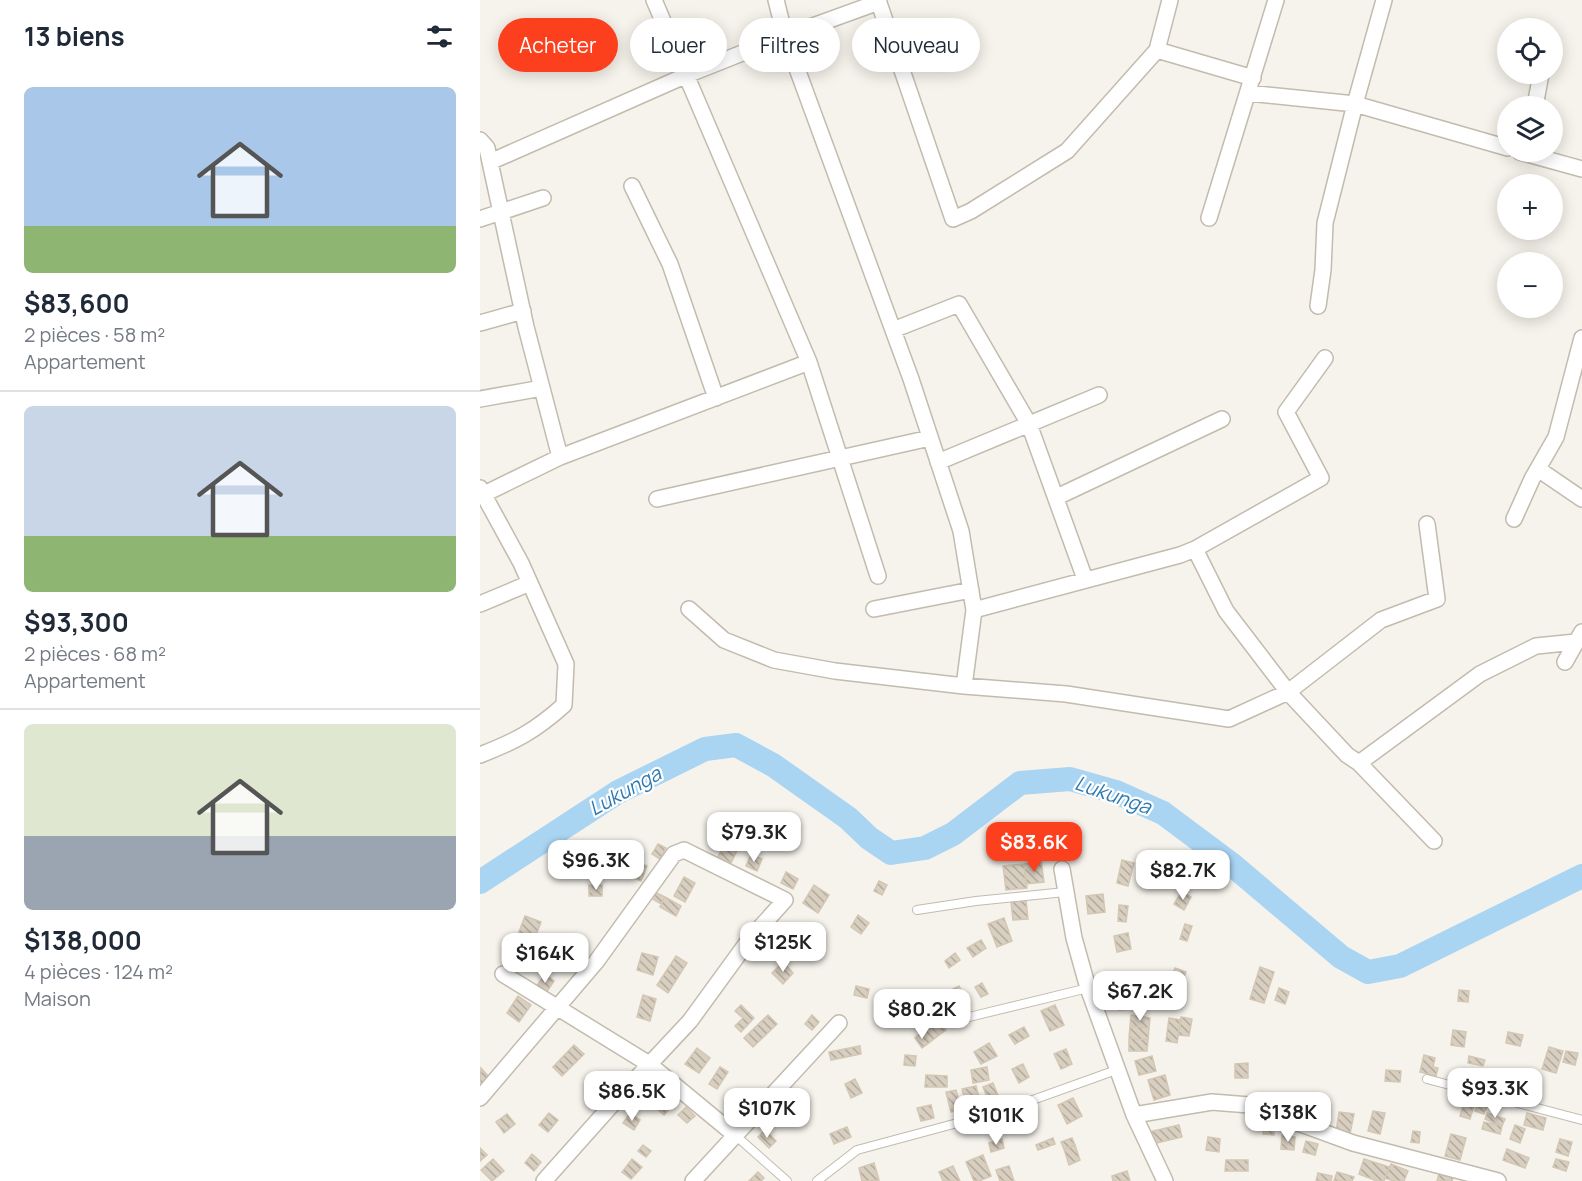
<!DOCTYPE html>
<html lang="fr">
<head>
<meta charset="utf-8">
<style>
	body { margin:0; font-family:Manrope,sans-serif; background:#f2f2f3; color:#1f2937; height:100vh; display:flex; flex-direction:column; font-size:22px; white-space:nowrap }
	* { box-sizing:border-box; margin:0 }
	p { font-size:20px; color:#747a83 }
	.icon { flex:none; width:33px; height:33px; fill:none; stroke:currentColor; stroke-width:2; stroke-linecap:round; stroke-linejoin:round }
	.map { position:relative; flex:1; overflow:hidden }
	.sheet { display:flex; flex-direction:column; background:#fff; width:480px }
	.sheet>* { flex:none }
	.hud { position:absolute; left:18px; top:18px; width:570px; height:54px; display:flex; gap:12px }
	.tools { position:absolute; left:1017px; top:18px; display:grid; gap:12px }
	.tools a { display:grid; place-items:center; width:66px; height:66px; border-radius:50%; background:#fff; box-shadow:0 3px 15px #0003; font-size:30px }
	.price { position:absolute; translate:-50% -51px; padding:0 14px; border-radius:12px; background:#fff; color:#222; font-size:20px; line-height:39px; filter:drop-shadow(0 2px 3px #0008) }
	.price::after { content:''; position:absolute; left:50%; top:36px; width:18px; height:14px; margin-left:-9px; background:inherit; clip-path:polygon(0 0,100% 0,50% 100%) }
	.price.active { background:#fc3f1d; color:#fff }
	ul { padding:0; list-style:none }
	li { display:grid; align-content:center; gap:12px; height:318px; padding:0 24px }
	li+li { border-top:2px solid #e0e1e3 }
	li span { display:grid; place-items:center; height:186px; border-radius:9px; color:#555 }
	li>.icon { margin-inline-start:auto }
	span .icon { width:108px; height:108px; fill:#fffc; stroke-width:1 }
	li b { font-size:26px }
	h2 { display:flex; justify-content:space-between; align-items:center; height:72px; padding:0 24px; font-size:26px }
	.pill { padding:0 21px; border-radius:27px; background:#fff; box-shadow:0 3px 15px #0003; font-size:21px; line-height:54px }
	.pill.active { background:#fc3f1d; color:#fff }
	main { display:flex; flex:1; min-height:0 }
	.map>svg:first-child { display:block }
</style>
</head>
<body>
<main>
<section class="sheet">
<h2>13 biens<svg class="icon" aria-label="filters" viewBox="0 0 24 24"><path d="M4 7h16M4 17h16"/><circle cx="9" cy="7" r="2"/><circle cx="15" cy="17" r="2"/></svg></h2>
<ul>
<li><span style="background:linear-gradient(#a9c7e8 75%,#8fb573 0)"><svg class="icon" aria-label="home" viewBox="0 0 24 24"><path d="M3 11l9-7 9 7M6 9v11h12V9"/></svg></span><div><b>$83,600</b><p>2 pièces · 58 m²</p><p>Appartement</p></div></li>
<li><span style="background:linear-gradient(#c9d6e8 70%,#8fb573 0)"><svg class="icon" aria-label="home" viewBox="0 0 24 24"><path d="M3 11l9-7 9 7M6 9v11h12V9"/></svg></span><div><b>$93,300</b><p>2 pièces · 68 m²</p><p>Appartement</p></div></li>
<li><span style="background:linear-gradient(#dfe7d0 60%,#9aa5b1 0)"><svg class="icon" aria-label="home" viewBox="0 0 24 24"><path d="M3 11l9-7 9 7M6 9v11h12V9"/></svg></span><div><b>$138,000</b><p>4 pièces · 124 m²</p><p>Maison</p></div></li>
</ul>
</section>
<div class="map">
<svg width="1102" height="1181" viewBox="0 0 1102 1181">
	<defs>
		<pattern id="building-back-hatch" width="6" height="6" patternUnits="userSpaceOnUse" patternTransform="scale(1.5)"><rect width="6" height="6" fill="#d8cfc1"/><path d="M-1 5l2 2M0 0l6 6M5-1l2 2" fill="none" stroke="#b1aa9e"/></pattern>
	</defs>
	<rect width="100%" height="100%" fill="#f6f3ec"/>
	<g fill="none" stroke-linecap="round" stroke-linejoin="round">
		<path stroke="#a9d4f2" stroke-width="24" d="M0,882L138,792L225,749L256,745L293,765L368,818L389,838L411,853L445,848L473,834L540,783L590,779L636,792L683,813L750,863L861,957L888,972L920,966L1102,876"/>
	</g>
	<path fill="url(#building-back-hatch)" stroke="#d3c7b4" stroke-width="1.5" d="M246,840L259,846L251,863L238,857Z
		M178,844L186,848L180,859L172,854Z
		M271,855L282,859L277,871L266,866Z
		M147,858L167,866L161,881L141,873Z
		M642,860L654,863L648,886L637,883Z
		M561,861L564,882L546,884L544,864Z
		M544,864L547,888L526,890L523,866Z
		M306,872L318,879L313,889L301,883Z
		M204,877L215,883L205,902L194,896Z
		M399,881L407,885L402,895L394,891Z
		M109,885H122V896H109Z
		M334,885L349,895L338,913L323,903Z
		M702,891L711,897L704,910L694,904Z
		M175,892L185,897L181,904L171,898Z
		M623,894L625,912L608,914L606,896Z
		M185,897L201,906L196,916L180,907Z
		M546,900L548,919L533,920L531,902Z
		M639,905L648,906L646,922L638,921Z
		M378,915L389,923L381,934L371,927Z
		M45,916L61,922L53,943L37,937Z
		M524,918L532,941L517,947L508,924Z
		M705,924L712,926L707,941L700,939Z
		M648,933L651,949L637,952L634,936Z
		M325,938L336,948L328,958L317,947Z
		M501,940L506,948L493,957L487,948Z
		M162,953L178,957L173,975L157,970Z
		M475,953L480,960L469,968L465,961Z
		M196,956L207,963L188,993L177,985Z
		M303,962L313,973L303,984L292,973Z
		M780,967L794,972L784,1003L770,999Z
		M695,968L706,972L700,988L689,984Z
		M65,974L74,981L66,993L56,987Z
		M502,983L508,994L501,997L495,987Z
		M376,986L389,989L387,998L374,995Z
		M479,986L487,1001L478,1007L469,991Z
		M799,988L809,992L805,1004L795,1000Z
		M652,990L653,1009L639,1010L638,992Z
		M979,990L989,991L988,1002L978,1001Z
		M469,991L478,1007L472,1010L463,995Z
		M163,995L176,999L170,1021L157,1017Z
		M38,996L51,1005L39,1022L27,1013Z
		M261,1005L274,1018L261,1032L255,1026L263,1018L255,1011Z
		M575,1005L584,1025L570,1031L561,1011Z
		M447,1006L454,1015L450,1019L442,1009Z
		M442,1009L450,1019L441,1025L434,1015Z
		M288,1015L297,1024L273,1047L264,1038Z
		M332,1015L339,1022L332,1030L325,1024Z
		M651,1015L670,1018L669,1028L650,1026Z
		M701,1017L712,1019L709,1036L698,1035Z
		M689,1018L701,1020L697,1043L686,1041Z
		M459,1020L466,1030L459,1035L452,1025Z
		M452,1025L459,1035L450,1042L442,1032Z
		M650,1026L669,1028L668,1040L649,1038Z
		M544,1027L549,1036L535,1044L529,1035Z
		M973,1030L986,1032L984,1047L971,1045Z
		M442,1032L450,1042L442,1048L435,1038Z
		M1028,1032L1043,1035L1040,1046L1026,1043Z
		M649,1038L668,1040L667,1051H649Z
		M509,1043L517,1056L501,1064L494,1052Z
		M94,1045L104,1054L82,1076L73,1067Z
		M380,1046L381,1054L351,1060L349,1052Z
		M1069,1047L1083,1051L1076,1073L1062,1069Z
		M217,1048L230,1058L219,1073L205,1064Z
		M586,1049L592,1064L581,1069L574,1054Z
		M1086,1051L1098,1053L1095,1065L1083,1062Z
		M425,1055L436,1056L435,1066L424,1065Z
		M944,1055L955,1058L953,1067L958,1068L956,1076L940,1072Z
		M672,1056L676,1071L659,1075L655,1061Z
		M989,1056L1005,1060L1003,1066L988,1063Z
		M768,1063V1078H755V1064Z
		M543,1064L549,1077L539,1083L532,1069Z
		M240,1067L248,1072L237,1089L229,1084Z
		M507,1067L509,1080L493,1083L491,1070Z
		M1,1068L9,1077L2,1084L0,1082Z
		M906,1070L921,1071L920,1082L905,1081Z
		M1047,1073L1059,1076L1053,1097L1041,1094Z
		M446,1075L467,1076V1087H445Z
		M685,1075L690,1095L674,1100L668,1080Z
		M375,1079L382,1093L371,1098L365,1084Z
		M513,1083L521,1103L511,1107L503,1087Z
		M496,1086L501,1105L487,1108L482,1089Z
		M476,1090L481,1109L471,1112L466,1092Z
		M187,1093L196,1101L184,1115L175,1107Z
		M986,1096L996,1099L990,1119L980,1116Z
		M1001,1097L1009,1100L1004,1114L995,1111Z
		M593,1098L602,1116L587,1124L578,1105Z
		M451,1105L454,1118L441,1121L437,1108Z
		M206,1107L215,1116L207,1123L198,1115Z
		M893,1111L905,1113L900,1134L888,1131Z
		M859,1112L874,1114L870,1134L856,1132Z
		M69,1113L78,1120L68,1132L59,1125Z
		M150,1113L160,1120L154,1130L143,1123Z
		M1007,1113L1025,1119L1022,1126L1005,1119Z
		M1047,1113L1066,1118L1063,1130L1044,1125Z
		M27,1114L35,1124L24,1133L16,1122Z
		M785,1117L795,1118L794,1135L783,1134Z
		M1004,1122L1022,1126L1020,1134L1002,1129Z
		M699,1125L702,1137L672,1144L669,1132Z
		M1035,1125L1045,1129L1040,1143L1030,1139Z
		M367,1127L371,1137L354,1144L350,1134Z
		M285,1130L296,1141L289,1148L278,1137Z
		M933,1131L940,1132L939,1143L931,1142Z
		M971,1134L986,1138L980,1160L965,1156Z
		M802,1135L815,1137L814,1150L801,1149Z
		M728,1137L740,1139L739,1152L726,1150Z
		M573,1138L575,1144L558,1150L556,1145Z
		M592,1138L595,1145L584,1149L581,1142Z
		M522,1139L524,1148L511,1152L509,1143Z
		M1080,1139L1092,1142L1088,1156L1076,1152Z
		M826,1141L838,1144L835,1155L823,1152Z
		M163,1145L171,1151L166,1157L158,1151Z
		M595,1145L600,1160L589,1165L584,1149Z
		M0,1148L7,1155L0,1161Z
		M1027,1149L1049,1158L1045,1168L1023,1160Z
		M52,1154L61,1162L54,1171L45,1163Z
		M503,1155L511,1176L499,1181H494L486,1162Z
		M13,1159L24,1171L12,1181L1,1170Z
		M152,1159L162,1167L151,1179L142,1172Z
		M884,1159L909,1167L904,1181H897L879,1174Z
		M1076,1159L1089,1162L1086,1171L1073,1167Z
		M746,1160H768V1171H745Z
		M394,1163L399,1180L382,1181L379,1168Z
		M911,1164L928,1171L924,1181H914L905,1178Z
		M473,1166L480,1181H463L459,1172Z
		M529,1166L534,1181H520L516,1170Z
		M647,1171L650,1181H633L632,1176Z
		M278,1172L284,1178L281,1181H269Z
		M857,1172L874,1177L872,1181H854Z
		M838,1173L852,1176L851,1181H836Z
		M959,1174L973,1178L972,1181H957Z"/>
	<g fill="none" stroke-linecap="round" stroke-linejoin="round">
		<defs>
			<path id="service" d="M437,910L496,901L585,892
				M485,1018L608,988
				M947,1079L1102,1120
				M255,1135L307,1181
				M337,1181L377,1150L522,1111L639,1069"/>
			<path id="minor" d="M174,0L329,362L398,576
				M296,0L305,36L431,379L481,531L494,610L484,686
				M398,0L473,219L491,211L587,151L677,50L773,78
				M677,50L690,0
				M768,93L875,104L1028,148
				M1055,106L1061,74
				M0,140L7,148L10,162L46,327L80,457
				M1040,152L1102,169
				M10,162L207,75L305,36L399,2
				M152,186L190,264L236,398
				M729,218L796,0
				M0,219L63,198
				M838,306L843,270L845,223L875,104L904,0
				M0,323L43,311
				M413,330L479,304L549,424L605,579
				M0,399L62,388
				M458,462L619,395
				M1058,469L1102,499
				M0,496L80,457L329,362
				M577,497L742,419
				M177,499L450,438
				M1034,519L1052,479L1076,437L1102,338
				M715,549L746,611L808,692L867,755L879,763L954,841
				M0,604L50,583
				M209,609L244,640L294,660L355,671L484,686L586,694L749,719L808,692L901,620L957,599L947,524
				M394,609L491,590
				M494,610L700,555L715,549L841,478L806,412L845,358
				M1085,662L1102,632
				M0,755C36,741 55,731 84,705L86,664L41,563L0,488
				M879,763L1000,674L1056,646L1096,642
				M582,869L594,938L608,988L654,1115L685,1181
				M23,974L169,1064L255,1135
				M0,1098L116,962L194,854L204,850L305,900L269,940L210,1021L138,1098L64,1181
				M654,1115L732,1102L769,1105L873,1143L1018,1181
				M213,1181L359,1023"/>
		</defs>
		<use href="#service" stroke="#c2bbae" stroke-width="10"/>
		<use href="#minor" stroke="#c2bbae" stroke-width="18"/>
		<use href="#service" stroke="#fff" stroke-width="8"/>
		<use href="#minor" stroke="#fff" stroke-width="15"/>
	</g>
	<g text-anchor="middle" stroke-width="4.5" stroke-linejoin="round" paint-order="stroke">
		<g font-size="20" font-style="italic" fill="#2e7ab2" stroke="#fff">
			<text transform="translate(145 791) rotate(-29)" y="7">Lukunga</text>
			<text transform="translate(633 795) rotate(19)" y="7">Lukunga</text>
		</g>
	</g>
</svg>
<div class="tools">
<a><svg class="icon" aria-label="locate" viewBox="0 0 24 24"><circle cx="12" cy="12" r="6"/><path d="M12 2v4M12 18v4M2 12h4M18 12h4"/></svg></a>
<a><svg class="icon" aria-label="layers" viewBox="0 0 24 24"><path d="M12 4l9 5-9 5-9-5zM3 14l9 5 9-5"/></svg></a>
<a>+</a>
<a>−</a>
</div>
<b class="price" style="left:274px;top:863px">$79.3K</b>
<b class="price active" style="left:554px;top:873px">$83.6K</b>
<b class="price" style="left:116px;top:891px">$96.3K</b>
<b class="price" style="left:703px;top:901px">$82.7K</b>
<b class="price" style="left:303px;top:973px">$125K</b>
<b class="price" style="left:65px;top:984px">$164K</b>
<b class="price" style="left:660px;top:1022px">$67.2K</b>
<b class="price" style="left:442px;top:1040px">$80.2K</b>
<b class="price" style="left:1015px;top:1119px">$93.3K</b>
<b class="price" style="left:152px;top:1122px">$86.5K</b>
<b class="price" style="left:287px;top:1139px">$107K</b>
<b class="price" style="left:808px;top:1143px">$138K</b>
<b class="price" style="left:516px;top:1146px">$101K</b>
<div class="hud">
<a class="pill active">Acheter</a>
<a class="pill">Louer</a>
<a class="pill">Filtres</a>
<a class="pill">Nouveau</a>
</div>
</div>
</main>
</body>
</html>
